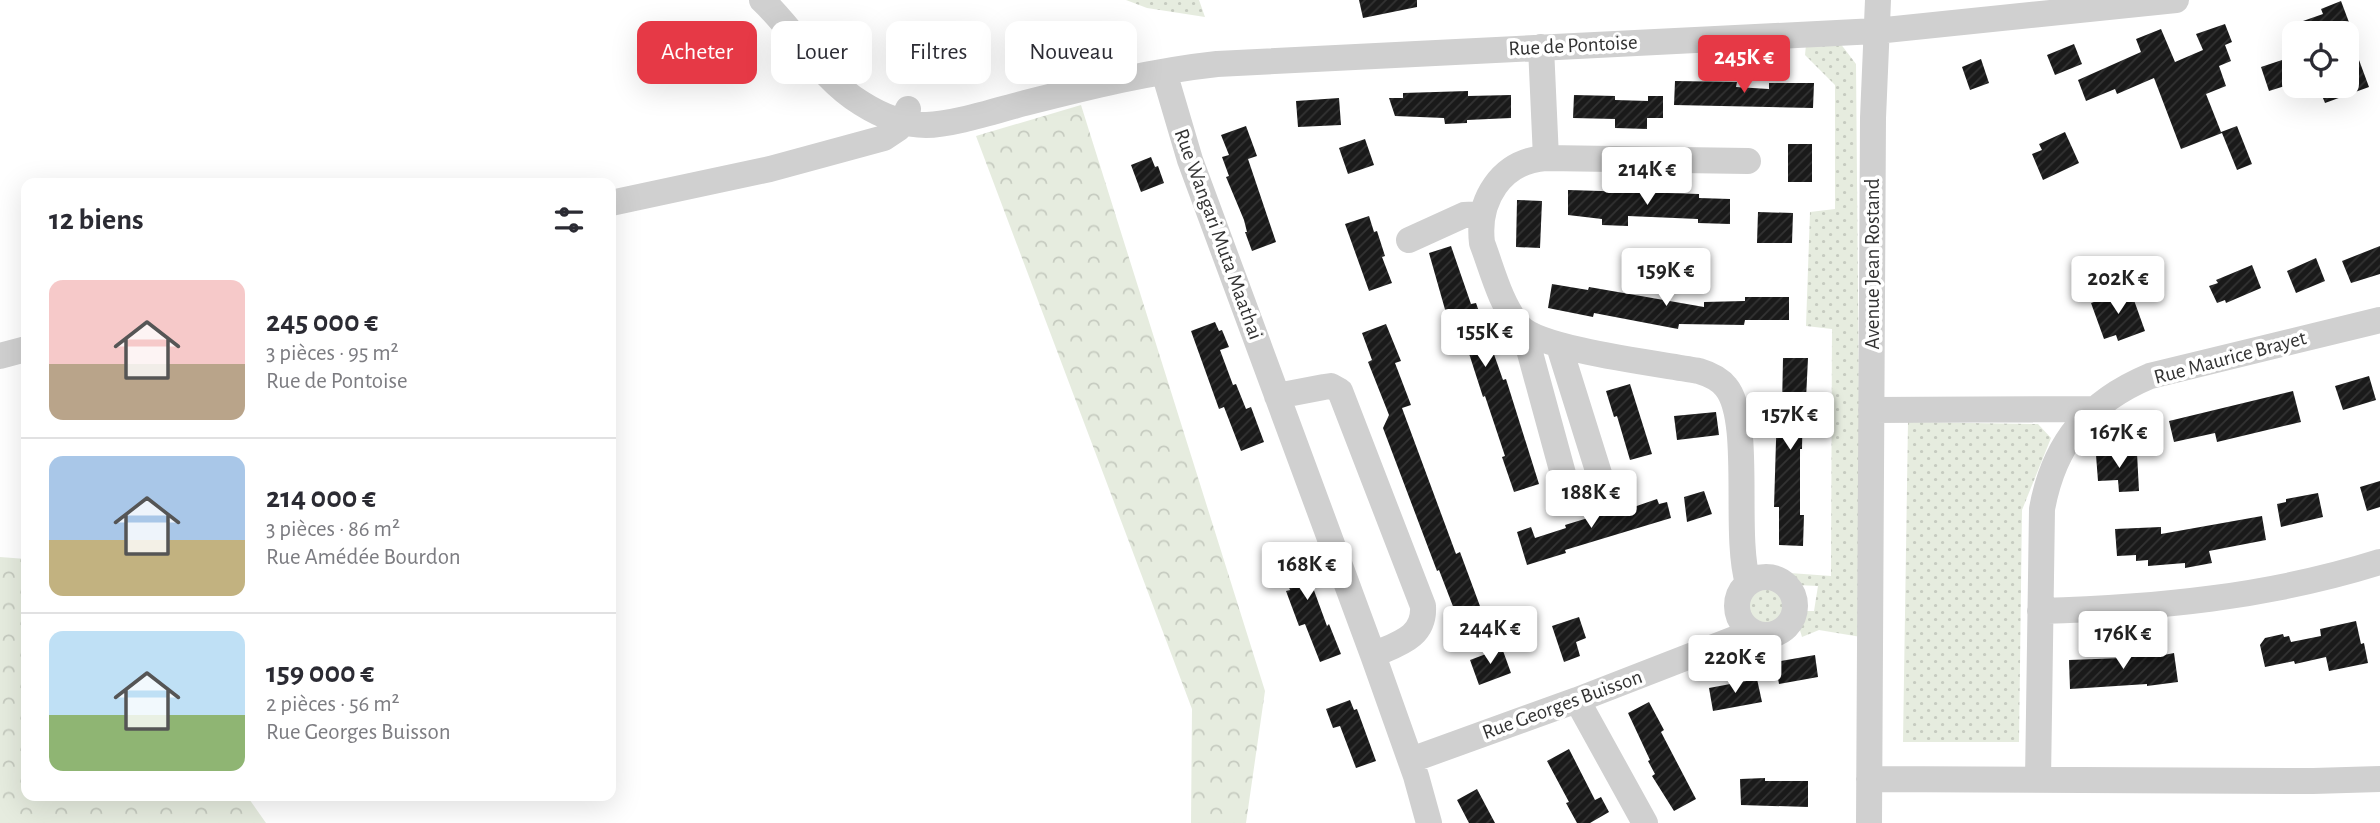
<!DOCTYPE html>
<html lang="fr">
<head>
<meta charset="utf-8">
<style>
	body { margin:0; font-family:"Alegreya Sans",sans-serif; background:#f2f2f3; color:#2b2b33; height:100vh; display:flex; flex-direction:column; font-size:26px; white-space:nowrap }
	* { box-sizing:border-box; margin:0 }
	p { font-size:23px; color:#7c7c81 }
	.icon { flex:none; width:38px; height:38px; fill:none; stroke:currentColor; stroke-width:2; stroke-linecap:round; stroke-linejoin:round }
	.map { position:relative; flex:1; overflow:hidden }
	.side { position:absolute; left:21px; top:178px; width:595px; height:623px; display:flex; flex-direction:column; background:#fff; border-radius:14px; box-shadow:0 7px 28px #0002 }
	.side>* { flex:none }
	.top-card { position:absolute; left:637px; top:21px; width:665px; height:63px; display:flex; gap:14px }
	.fabs { position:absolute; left:2282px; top:21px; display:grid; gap:14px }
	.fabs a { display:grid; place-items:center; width:77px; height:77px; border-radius:14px; background:#fff; box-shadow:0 7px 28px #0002; font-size:35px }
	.price { position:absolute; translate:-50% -60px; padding:0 16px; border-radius:7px; background:#fff; color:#222; font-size:23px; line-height:46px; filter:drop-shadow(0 2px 4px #0008) }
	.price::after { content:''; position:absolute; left:50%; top:42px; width:21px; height:16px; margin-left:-10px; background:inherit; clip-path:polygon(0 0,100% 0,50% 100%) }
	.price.selected { background:#e63946; color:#fff }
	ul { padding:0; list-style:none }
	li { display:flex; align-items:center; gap:21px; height:175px; padding:0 28px }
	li+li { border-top:2px solid #e1e1e2 }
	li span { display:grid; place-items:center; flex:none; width:196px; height:140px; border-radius:14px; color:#555 }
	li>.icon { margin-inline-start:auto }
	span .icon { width:84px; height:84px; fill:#fffc; stroke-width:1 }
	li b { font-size:30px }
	h2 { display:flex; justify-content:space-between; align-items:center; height:84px; padding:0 28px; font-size:30px }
	.pill { padding:0 24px; border-radius:14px; background:#fff; box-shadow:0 7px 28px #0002; font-size:24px; line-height:63px }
	.pill.selected { background:#e63946; color:#fff }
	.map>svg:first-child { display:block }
</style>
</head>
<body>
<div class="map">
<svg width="2380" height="823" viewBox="0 0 2380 823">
	<defs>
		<pattern id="grass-dots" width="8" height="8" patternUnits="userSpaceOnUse" patternTransform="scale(1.75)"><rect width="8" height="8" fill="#e6ecdf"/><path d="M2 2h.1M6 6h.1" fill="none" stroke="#c6cbc0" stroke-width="1.8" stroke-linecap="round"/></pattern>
		<pattern id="forest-crowns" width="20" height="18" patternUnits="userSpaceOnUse" patternTransform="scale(1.75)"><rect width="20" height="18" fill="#e6ecdf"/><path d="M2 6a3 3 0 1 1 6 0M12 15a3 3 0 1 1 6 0" fill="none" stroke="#c6cbc0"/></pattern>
		<pattern id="building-hatch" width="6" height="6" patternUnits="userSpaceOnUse" patternTransform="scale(1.75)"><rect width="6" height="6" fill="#1a1a1a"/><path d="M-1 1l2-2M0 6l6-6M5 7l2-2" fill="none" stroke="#333"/></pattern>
	</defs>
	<rect width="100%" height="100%" fill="#fff"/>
	<path fill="url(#grass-dots)" d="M1126,0H1199L1205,17L1147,8Z
		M1840,43L1856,64L1861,637L1819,630L1802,637L1799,627L1801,611H1814L1818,586L1797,585L1790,573L1831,576L1832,329L1806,326L1810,212L1835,209V85L1805,55L1806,45Z
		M1908,422L2038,424L2051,438L2022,510L2019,742H1903Z
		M1748 604a19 19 0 1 1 38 0a19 19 0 1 1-38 0Z"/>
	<path fill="url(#forest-crowns)" d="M1081,105L1265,691L1246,823H1191L1192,709L976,136Z
		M0,557L26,559V796H247L266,823H0Z"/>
	<path fill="url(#building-hatch)" d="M1359,0H1417V7L1363,18Z
		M2341,1L2353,33H2349L2369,87L2325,103L2318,86H2347V33H2308L2303,21L2323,14L2321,9Z
		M2225,24L2232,42L2225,45L2231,61L2219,66L2226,86L2206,94L2221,132L2237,126L2252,164L2237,170L2222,133L2181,149L2154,78L2117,94L2115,89L2086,101L2078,80L2141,52L2136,39L2161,29L2175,62L2203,50L2196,34Z
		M2074,44L2082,64L2055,75L2047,55Z
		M2294,56V83L2269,91L2261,67Z
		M1981,59L1989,83L1970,90L1962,67Z
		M1675,81L1737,82L1736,87L1769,89V83H1814L1813,108L1674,105Z
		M1468,91V96L1511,95V118L1467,120V123L1445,124L1444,118L1395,116L1389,98H1403V93Z
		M1574,95L1615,96V100L1648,101V96H1663V118H1647V129L1615,128V119L1573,118Z
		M1339,98L1341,125L1298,127L1296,101Z
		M1246,126L1257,156L1248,159L1276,242L1252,251L1245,232H1247L1244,220L1226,177L1229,176L1222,157L1229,155L1221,135Z
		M2065,132L2079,163L2043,180L2032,154L2042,150L2039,144Z
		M1365,139L1374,165L1348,174L1339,148Z
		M1788,144H1812V182H1788Z
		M1151,157L1155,167L1158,166L1164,183L1141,192L1131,165Z
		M1568,190L1699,194V198L1730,199V224L1698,223V219L1628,216V226L1602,225V219L1568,215Z
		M1517,200L1542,201L1540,248L1516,247Z
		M1758,212L1793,213L1792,243H1757Z
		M1369,216L1374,232L1377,231L1385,256L1382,257L1392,283L1369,291L1345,224Z
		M1451,246L1471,304L1476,303L1503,380L1506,379L1539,484L1514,492L1502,457L1505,456L1485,396L1483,397L1464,338L1460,340L1451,311L1446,313L1429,253Z
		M2380,246V274L2351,283L2342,261Z
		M2316,258L2325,281L2296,293L2287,271Z
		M2252,265L2261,288L2226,303L2225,300L2217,303L2209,286L2218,283L2216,280Z
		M1552,284L1588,290L1589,287L1704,307V302L1745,301V297H1789V320H1745L1744,325L1679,324L1678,329L1594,313L1593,317L1548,308Z
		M2130,289L2145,331L2118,341L2116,335L2104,339L2091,303Z
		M1215,322L1219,331L1222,330L1229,347L1220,350L1233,385L1236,384L1246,409L1251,407L1264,442L1241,451L1224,407L1219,409L1191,331Z
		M1386,324L1401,361L1395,363L1411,405L1402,408L1456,554L1460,552L1484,617L1458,627L1452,609H1454L1439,570L1437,571L1383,428L1389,415L1368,362L1372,360L1362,333Z
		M1783,358H1808L1806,399H1803L1802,449H1800V515H1804L1803,546L1779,545V507H1774L1777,408H1782Z
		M2369,376L2376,400L2343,410L2335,386Z
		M1630,384L1652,454L1630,460L1617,416L1614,417L1606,391Z
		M2293,391L2301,422L2217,442L2215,433L2174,442L2169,421Z
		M1716,412L1719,435L1677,440L1674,416Z
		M2137,453L2139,491L2119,492L2118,480L2098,481L2096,455Z
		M2380,481V507L2367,511L2360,487Z
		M1704,491L1712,514L1687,522L1684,497Z
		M2318,493L2323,517L2281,527L2277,504L2286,502V499Z
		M1657,499L1659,504L1667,502L1671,518L1565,550L1566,553L1527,565L1517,532L1531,527L1535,538L1566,528L1565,525L1627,506L1628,509Z
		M2262,516L2266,540L2209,551L2212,563L2185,568V563L2148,566V560L2136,561V555L2117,556L2115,529L2161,527V534Z
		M1300,543L1311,572L1308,574L1327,626L1329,624L1341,654L1320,662L1305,624L1299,626L1286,591L1290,590L1276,552Z
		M1579,617L1586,638L1576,642L1580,656L1564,662L1552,626Z
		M2356,621L2361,644L2364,643L2368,663L2329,671L2326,657L2295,664L2294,661L2265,667L2260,645L2265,638L2283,634L2284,637L2289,636L2291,642L2321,636L2320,629Z
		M1502,648L1511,673L1479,685L1470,660Z
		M2164,653V655L2174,653L2178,682L2147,686V684L2070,689L2069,660L2122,658Z
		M1815,655L1818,677L1779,684L1775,662Z
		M1757,679L1762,702L1713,711L1709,688Z
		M1350,700L1354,710L1357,709L1376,761L1356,768L1340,726L1333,728L1326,709Z
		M1649,702L1664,730L1661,732L1696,799L1674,811L1652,776L1655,774L1648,761L1650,760L1628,713Z
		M1569,749L1595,800L1601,797L1609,812L1590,823H1577L1566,803L1569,802L1547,761Z
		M1765,778V781H1808V807L1741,805L1740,779Z
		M1477,789L1495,823H1469L1457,800Z"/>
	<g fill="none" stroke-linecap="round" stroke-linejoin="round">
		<path stroke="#d0d0d0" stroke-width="26" d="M762,0C797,33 820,78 861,103C880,115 904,125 926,125C952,125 998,110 1025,103C1088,87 1152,71 1217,64L1876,31L2176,0
			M1541,47L1546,158
			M1164,72L1190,160L1373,655L1416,776L1429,823
			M611,203L770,169L884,138L899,128L908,109
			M1409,240L1464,215L1483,214
			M1524,331L1568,492L1601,480L1559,346
			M0,356L26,349
			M1277,396L1324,387L1331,386L1340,391L1423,606C1425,638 1397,644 1373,655
			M1871,410L2093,409
			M1737 606a29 29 0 1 1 58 0a29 29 0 1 1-58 0Z
			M1748,583C1733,533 1753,420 1726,387C1719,378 1709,374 1699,371C1662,364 1540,350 1519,326C1500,303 1492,269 1482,243C1477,200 1501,161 1546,158L1748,161
			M2040,611C2155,608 2269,597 2380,562
			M1577,700L1645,823
			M1411,760L1577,700L1752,632
			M1869,779L2313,781L2380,779
			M2038,780L2042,509C2054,443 2088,402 2150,376L2380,320
			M1869,823L1873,118L1878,0"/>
	</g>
	<g text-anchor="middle" stroke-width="7" stroke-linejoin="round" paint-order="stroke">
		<g font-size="21" fill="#333" stroke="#fff">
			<text transform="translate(1573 45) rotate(-3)" y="7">Rue de Pontoise</text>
			<text transform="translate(1219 234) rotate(70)" y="7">Rue Wangari Muta Maathai</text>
			<text transform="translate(1872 264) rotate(-90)" y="7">Avenue Jean Rostand</text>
			<text transform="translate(2230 357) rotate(-15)" y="7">Rue Maurice Brayet</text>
			<text transform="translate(1562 704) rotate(-20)" y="7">Rue Georges Buisson</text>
		</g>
	</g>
</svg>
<div class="fabs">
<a><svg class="icon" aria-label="locate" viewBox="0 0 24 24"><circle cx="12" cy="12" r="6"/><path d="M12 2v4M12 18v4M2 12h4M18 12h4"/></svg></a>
</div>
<b class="price selected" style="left:1744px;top:95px">245K €</b>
<b class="price" style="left:1647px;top:207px">214K €</b>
<b class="price" style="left:1666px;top:308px">159K €</b>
<b class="price" style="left:2118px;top:316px">202K €</b>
<b class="price" style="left:1485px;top:369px">155K €</b>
<b class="price" style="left:1790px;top:452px">157K €</b>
<b class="price" style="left:2119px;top:470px">167K €</b>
<b class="price" style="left:1591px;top:530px">188K €</b>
<b class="price" style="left:1307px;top:602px">168K €</b>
<b class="price" style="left:1490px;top:666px">244K €</b>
<b class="price" style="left:2123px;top:671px">176K €</b>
<b class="price" style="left:1735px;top:695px">220K €</b>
<div class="top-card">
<a class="pill selected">Acheter</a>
<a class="pill">Louer</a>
<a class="pill">Filtres</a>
<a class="pill">Nouveau</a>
</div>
<section class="side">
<h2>12 biens<svg class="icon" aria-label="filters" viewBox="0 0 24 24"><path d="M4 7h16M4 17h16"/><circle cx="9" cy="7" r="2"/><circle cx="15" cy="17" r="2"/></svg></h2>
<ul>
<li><span style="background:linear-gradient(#f6c9c9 60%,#b9a48a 0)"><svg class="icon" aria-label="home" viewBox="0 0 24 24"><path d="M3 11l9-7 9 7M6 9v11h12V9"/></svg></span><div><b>245 000 €</b><p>3 pièces · 95 m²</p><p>Rue de Pontoise</p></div></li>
<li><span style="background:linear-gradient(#a9c7e8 60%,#c2b280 0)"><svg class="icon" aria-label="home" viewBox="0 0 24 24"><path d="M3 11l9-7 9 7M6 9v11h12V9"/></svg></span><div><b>214 000 €</b><p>3 pièces · 86 m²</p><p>Rue Amédée Bourdon</p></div></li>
<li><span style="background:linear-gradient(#bfe0f5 60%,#8fb573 0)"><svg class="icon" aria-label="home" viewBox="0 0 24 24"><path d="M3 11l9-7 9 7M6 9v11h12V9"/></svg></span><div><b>159 000 €</b><p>2 pièces · 56 m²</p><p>Rue Georges Buisson</p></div></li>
</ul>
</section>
</div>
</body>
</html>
